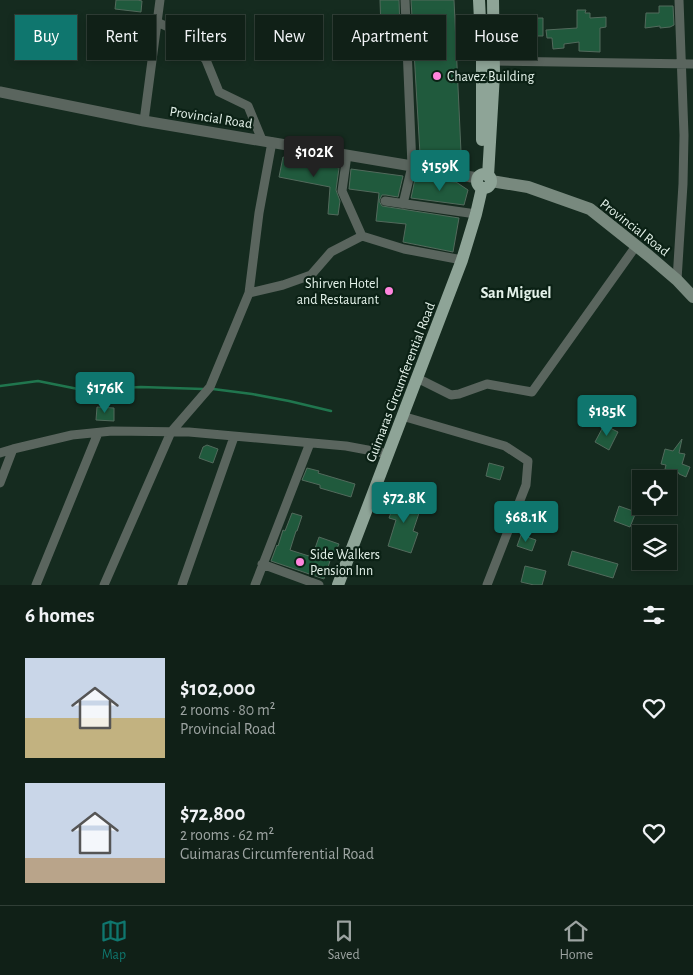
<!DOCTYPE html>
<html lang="en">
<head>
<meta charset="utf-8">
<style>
	body { margin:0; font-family:"Alegreya Sans",sans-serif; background:#1e2d24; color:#f1f3f6; height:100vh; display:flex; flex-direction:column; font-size:19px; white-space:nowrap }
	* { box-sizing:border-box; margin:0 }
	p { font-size:16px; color:#9ca3a1 }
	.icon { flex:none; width:28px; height:28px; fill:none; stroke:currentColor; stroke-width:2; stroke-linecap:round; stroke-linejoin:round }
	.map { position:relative; height:585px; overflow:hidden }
	.details { display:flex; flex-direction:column; background:#102017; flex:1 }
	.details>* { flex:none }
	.guide { position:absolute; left:15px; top:15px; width:664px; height:45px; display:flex; gap:10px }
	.fabs { position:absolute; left:632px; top:470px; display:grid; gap:10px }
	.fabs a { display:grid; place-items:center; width:45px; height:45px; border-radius:0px; background:#102017; box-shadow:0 2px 8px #0003,0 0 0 1px #303e36; font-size:25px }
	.price { position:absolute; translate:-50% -42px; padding:0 11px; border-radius:5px; background:#0f766e; color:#fff; font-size:16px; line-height:32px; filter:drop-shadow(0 1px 2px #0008) }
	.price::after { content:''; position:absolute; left:50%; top:30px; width:15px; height:11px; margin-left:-8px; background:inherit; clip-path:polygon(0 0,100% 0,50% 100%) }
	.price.current { background:#222; color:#fff }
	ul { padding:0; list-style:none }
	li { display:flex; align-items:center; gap:15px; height:125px; padding:0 25px }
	li span { display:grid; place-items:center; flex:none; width:140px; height:100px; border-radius:0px; color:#555 }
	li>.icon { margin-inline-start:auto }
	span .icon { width:60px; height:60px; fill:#fffc; stroke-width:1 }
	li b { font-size:21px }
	h2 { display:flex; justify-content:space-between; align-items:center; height:60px; padding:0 25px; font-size:21px }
	.pill { padding:0 18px; border-radius:0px; background:#102017; box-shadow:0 2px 8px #0003,0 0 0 1px #303e36; font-size:18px; line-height:45px }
	.pill.current { background:#0f766e; color:#fff }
	.tab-bar { display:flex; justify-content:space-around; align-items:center; height:70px; border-top:1px solid #303e36; background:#102017; font-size:14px; color:#9ca3a1 }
	.tab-bar a { display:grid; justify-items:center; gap:2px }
	.tab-bar .current { color:#0f766e }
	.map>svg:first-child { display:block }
</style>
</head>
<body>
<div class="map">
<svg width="693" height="585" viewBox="0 0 693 585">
	<rect width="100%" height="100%" fill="#152b1f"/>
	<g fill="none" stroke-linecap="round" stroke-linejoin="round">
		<path stroke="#20764e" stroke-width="2.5" d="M0,386L38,381L83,390L141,387L203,389
			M213,389L252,394L289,401L331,411"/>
	</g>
	<path fill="#205a3d" stroke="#526a5c" d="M116,0H138L142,1L141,12L115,9Z
		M380,0H399L401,58L382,59Z
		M411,0H454L461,152L420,154Z
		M659,6H673L674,25L670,27L660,28V26L645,28L646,13H659Z
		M577,10H586L585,13H590V18L606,17V27L600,28V52L579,51V42L564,44V48L553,49L552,38H547L546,30L577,28Z
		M509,18H543V36H509Z
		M120,26H134L133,51L119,50Z
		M283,157L339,168L336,190L340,201L338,215L328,214L330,187L279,177Z
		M351,169L403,176L398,197L386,195H382L379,201L382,206L459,218L453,252L403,242L406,224L376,221L379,193L349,189Z
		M415,179L456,182L468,190L464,205L411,198Z
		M97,407L114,408V421L96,420Z
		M604,425L618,432L609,450L595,442Z
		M682,439L679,453L685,454L682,464L690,467L686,477L679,474V473L665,469L666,465L661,464L665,449L673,451Z
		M207,445L218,449L213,463L199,458L203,447Z
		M489,463L504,467L500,480L486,476Z
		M307,468L319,471L318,473L355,484L351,497L320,488V485L302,480Z
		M397,496L422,504L413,531L418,533L411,553L388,546L396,520L389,518Z
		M619,506L636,512L630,527L614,521Z
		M292,513L302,516L297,531H296L290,550L312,557L319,537L339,544L335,553L333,552L324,579L271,561L277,545L278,546L283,530L285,531Z
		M521,535L536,540L532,551L517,546Z
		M572,551L618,564L613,578L568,565Z
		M525,566L546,571L542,585H534L521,582Z"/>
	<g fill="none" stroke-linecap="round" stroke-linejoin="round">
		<path stroke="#5a655e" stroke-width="9" d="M157,22L181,33L206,60L219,92L248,106L262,140
			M493,61L693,64
			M144,121L160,0
			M347,155L342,191L362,236
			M385,201L476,214
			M403,204L412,166L405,0
			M677,280L683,184L684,135L679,0
			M249,293L283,285L311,275L331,252L362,236L404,249L462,260
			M417,378L451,395L459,394L487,384L532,392L636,246
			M402,416L505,446L528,461L526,485L487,585
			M0,453L13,449L72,435L112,431L189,432L346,446L389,454
			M0,483L13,449
			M262,564L319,585
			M36,585L98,433
			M104,585L171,432L210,387L249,293L259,213L272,142
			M182,585L234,437
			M255,585L310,443"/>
		<path stroke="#5a655e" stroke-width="11" d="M0,92L144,121L412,166L477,178"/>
		<path stroke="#78897e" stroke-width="12" d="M491,181L528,187L590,209L649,256L677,280L693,297"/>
		<path stroke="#8ea497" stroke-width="12" d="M479,0L482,61V140
			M477 181a7 7 0 1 1 14 0a7 7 0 1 1-14 0Z
			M488,176L494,74L493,0
			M338,585L462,260L476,214L482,188"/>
	</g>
	<g fill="#ff85de" stroke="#0b2115" stroke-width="2">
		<circle cx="437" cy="76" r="5"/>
		<circle cx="389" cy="291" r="5"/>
		<circle cx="300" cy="562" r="5"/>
	</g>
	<g text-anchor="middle" stroke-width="4.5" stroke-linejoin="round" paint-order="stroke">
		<g font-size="14" fill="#e4f2ea" stroke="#0b2115" text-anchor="start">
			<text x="447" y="81">Chavez Building</text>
			<text x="379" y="288" text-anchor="end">Shirven Hotel<tspan x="379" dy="16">and Restaurant</tspan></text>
			<text x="310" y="559">Side Walkers<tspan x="310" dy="16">Pension Inn</tspan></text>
		</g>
		<g font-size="14" fill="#e4f2ea" stroke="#0b2115">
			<text transform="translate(211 117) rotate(9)" y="5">Provincial Road</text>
			<text transform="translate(635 227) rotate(38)" y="5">Provincial Road</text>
			<text transform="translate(400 382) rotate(-69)" y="5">Guimaras Circumferential Road</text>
		</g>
		<g font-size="16" font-weight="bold" fill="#e4f2ea" stroke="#0b2115">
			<text x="516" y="298">San Miguel</text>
		</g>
	</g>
</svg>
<div class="fabs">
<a><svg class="icon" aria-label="locate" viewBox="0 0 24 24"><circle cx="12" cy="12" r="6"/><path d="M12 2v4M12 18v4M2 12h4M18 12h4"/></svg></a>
<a><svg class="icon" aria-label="layers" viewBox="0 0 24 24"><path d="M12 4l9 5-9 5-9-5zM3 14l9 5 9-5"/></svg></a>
</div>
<b class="price current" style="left:314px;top:178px">$102K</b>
<b class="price" style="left:440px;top:192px">$159K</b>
<b class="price" style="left:105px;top:414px">$176K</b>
<b class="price" style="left:607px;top:437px">$185K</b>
<b class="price" style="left:404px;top:524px">$72.8K</b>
<b class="price" style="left:526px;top:543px">$68.1K</b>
<div class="guide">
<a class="pill current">Buy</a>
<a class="pill">Rent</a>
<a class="pill">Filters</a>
<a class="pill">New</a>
<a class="pill">Apartment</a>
<a class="pill">House</a>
</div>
</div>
<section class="details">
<h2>6 homes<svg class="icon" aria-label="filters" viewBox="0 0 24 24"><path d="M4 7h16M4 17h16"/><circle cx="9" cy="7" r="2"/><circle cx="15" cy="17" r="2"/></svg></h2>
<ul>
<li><span style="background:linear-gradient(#c9d6e8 60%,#c2b280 0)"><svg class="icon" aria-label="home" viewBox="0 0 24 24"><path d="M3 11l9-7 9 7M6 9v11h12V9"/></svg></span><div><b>$102,000</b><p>2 rooms · 80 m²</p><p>Provincial Road</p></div><svg class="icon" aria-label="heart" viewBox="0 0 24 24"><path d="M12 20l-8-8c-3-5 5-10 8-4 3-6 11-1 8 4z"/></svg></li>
<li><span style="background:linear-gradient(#c9d6e8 75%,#b9a48a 0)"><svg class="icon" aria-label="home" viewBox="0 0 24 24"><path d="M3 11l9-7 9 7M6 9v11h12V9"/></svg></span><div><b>$72,800</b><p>2 rooms · 62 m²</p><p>Guimaras Circumferential Road</p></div><svg class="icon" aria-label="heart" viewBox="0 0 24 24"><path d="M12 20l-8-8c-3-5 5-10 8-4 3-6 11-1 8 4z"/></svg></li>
</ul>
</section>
<nav class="tab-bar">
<a class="current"><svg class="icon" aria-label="map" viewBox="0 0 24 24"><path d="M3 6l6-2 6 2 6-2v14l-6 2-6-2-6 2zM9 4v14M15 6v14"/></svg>Map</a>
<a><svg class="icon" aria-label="saved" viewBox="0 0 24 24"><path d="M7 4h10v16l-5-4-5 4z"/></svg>Saved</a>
<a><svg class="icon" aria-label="home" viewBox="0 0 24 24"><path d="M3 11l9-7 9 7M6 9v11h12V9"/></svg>Home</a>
</nav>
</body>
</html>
